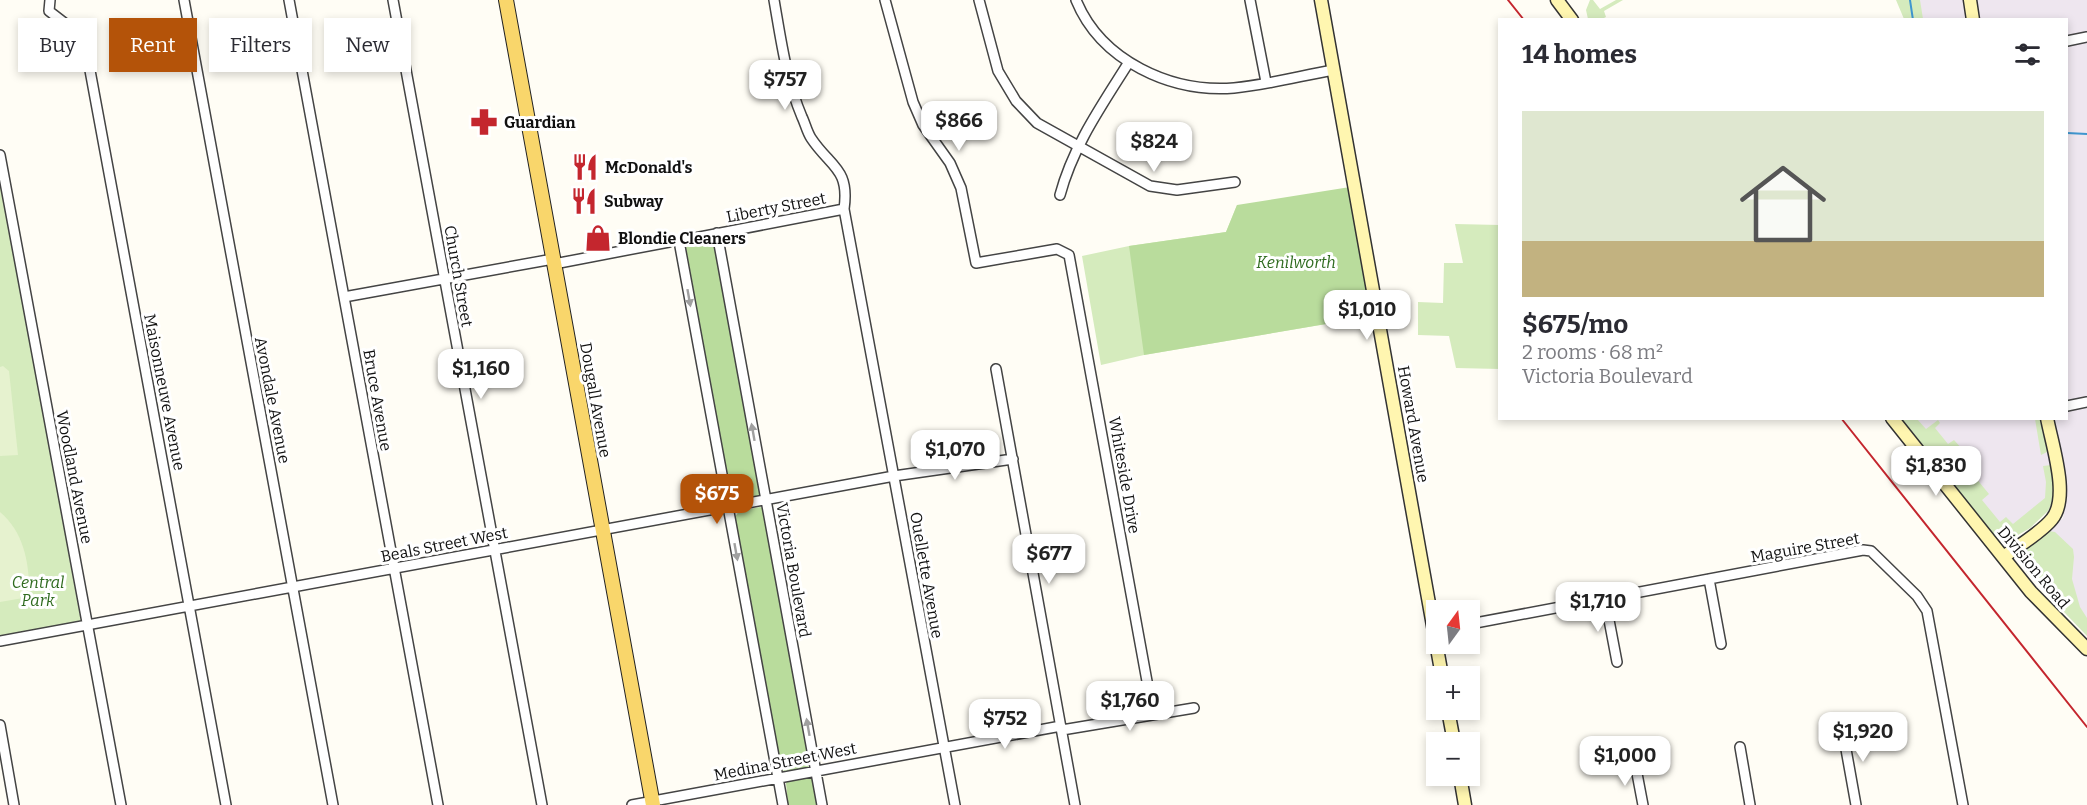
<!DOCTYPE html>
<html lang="en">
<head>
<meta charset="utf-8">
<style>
	body { margin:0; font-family:Bitter,serif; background:#f7f7f7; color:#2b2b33; height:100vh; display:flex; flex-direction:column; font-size:22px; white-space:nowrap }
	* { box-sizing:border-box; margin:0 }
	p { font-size:20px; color:#7c7c81 }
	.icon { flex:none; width:33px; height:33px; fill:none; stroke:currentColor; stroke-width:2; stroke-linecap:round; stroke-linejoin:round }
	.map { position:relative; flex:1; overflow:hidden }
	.side { position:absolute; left:1498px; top:18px; width:570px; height:402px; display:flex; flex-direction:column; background:#fff; border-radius:0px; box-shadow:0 3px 9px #0003 }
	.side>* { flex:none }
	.top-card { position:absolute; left:18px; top:18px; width:570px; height:54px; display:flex; gap:12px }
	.needle { width:39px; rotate:15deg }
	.buttons { position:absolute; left:1426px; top:600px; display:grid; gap:12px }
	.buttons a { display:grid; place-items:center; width:54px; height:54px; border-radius:0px; background:#fff; box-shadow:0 3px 9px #0003; font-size:30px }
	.price { position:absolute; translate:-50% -51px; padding:0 14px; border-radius:12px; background:#fff; color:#222; font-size:20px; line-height:39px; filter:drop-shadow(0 2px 3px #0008) }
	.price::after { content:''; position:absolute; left:50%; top:36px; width:18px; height:14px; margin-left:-9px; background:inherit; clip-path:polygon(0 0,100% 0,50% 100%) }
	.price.current { background:#b45309; color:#fff }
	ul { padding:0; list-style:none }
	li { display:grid; align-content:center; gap:12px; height:318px; padding:0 24px }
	li span { display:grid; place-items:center; height:186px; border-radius:0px; color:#555 }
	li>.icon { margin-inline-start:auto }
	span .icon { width:108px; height:108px; fill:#fffc; stroke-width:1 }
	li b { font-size:26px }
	h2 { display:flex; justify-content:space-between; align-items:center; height:72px; padding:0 24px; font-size:26px }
	.pill { padding:0 21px; border-radius:0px; background:#fff; box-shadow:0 3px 9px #0003; font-size:21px; line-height:54px }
	.pill.current { background:#b45309; color:#fff }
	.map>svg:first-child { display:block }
</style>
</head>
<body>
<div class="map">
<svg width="2087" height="805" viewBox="0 0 2087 805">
	<rect width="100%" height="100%" fill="#fffdf5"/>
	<path fill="#eee6ef" d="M1912,0H1965L1968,19H1915Z
		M1974,0H2087V636L2027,573L2023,563L2028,546L2063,518L2067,496L2052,419L2067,418V20L1977,19Z
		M1902,419H2043L2053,476L2048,511L2030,528L2011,539Z"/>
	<path fill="#d5ebbd" d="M1590,0H1593L1600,9L1616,0H1623L1604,11L1606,17L1602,19H1588L1586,10Z
		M1896,0H1920L1923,19H1904Z
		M0,181L81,621L79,624L0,637Z
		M1237,205L1373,316L1144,355L1101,365L1082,256L1129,246L1226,232Z
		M1455,224L1500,225V369L1456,368L1449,336L1418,335V302L1443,303L1444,263H1463Z
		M1902,419H1917L1926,429L1938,420L1940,423L1935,428L1948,444L1954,440L1963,450L1957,455L1989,494L1982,500L2000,522L2006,517L2013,524L2045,498L2046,482L2043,466L2051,465L2056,494L2048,511L2030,528L2011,539L1995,537Z
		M2035,419H2043L2049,451L2041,455Z
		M2048,531L2055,532L2073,549L2074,557L2072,579L2080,607L2087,618V636L2027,573C2018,550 2031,543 2048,531Z"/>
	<path fill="#b9dc9c" d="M1350,187L1373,316L1144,355L1129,246L1226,232L1237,205Z
		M711,238L715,240L761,494L759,496L736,501L731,497L686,248L688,242Z
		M760,507L763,508L811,762L808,767L785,772L781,768L735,517L739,511Z
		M809,776L812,777L819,805H788L786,783L788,780Z"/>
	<path fill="#e6f2cf" d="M3,366L9,371L18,455L0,456V367Z
		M0,512C25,533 30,566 29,597L0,602Z"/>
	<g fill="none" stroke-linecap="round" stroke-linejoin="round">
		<path stroke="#3f96cf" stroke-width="2" d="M1910,0L1913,20
			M2067,133L2087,134"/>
		<defs>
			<path id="street" d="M50,0L49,11L84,38L226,805
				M184,0L333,805
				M289,0L438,805
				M393,0L542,805
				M774,0C781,40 786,79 802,117C805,123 807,132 811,138C830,167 850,168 844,209L955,805
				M885,0L913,102L923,125L950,163L961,188L976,263L1057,249L1069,255L1153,714
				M979,0L998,71L1016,101L1037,123L1150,186L1177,190L1235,182
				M1076,0C1101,61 1171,93 1234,88C1266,85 1300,76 1333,70
				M1250,0L1266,82
				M2067,41L2087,37
				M0,155L121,805
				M1060,195C1073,146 1102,105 1129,62
				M717,233L822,805
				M554,264L669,242
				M344,297L553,259
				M996,369L1075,805
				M2067,406L2087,402
				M1709,579L1721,644
				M1605,599L1617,662
				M1470,624L1863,550L1871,551L1917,596L1927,611L1963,805
				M0,641L894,476L1013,459
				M0,725L14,805
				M1842,727L1856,805
				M1062,730L1194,708
				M1740,747L1750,805
				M1635,763L1643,805
				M632,805L1061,726
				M783,805L679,241L844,209"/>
			<path id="secondary" d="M1321,0L1442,676
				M1557,0L1572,20
				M1970,0L1973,20
				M1892,418L2031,592L2087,649
				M2003,557C2017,547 2042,532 2052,519C2070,497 2052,445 2047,418
				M1448,710L1454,742
				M1460,776L1465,805"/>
			<path id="primary" d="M506,0L653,805"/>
		</defs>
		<use href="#street" stroke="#444" stroke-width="12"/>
		<use href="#secondary" stroke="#333" stroke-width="15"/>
		<use href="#primary" stroke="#222" stroke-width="16"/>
		<use href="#street" stroke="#fff" stroke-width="9"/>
		<use href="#secondary" stroke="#fff6b0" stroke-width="12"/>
		<use href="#primary" stroke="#f9d66b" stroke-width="14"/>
		<path stroke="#c4262e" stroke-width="2" d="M1508,0L1524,20
			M1841,418L2087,727"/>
	</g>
	<defs><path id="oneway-solid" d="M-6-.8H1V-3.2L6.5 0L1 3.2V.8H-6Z" transform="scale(1.5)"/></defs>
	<g fill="#a0a0a0">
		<use href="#oneway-solid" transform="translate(689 298) rotate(80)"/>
		<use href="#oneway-solid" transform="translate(753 432) rotate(-100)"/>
		<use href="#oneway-solid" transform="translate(736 552) rotate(80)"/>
		<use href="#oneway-solid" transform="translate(808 727) rotate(-100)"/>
	</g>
	<defs>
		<symbol id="pharmacy-bare" viewBox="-9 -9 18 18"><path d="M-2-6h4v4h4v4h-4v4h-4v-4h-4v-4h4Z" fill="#c4262e" stroke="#fff" stroke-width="2.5" paint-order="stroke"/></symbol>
		<symbol id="restaurant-bare" viewBox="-9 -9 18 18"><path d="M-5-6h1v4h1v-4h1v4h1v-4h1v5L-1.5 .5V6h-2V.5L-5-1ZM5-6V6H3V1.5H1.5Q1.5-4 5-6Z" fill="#c4262e" stroke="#fff" stroke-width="2.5" paint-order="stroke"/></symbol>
		<symbol id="shop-bare" viewBox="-9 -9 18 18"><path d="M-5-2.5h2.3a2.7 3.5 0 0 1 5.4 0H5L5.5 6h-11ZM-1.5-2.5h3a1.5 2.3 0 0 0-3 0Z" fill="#c4262e" stroke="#fff" stroke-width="2.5" paint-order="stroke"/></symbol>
	</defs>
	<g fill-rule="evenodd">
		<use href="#pharmacy-bare" x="465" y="103" width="38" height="38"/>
		<use href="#restaurant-bare" x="566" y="148" width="38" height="38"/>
		<use href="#restaurant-bare" x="565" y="182" width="38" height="38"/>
		<use href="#shop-bare" x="579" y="219" width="38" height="38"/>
	</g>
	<g text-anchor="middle" stroke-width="6" stroke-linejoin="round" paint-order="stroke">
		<g font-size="16" font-weight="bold" fill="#111" stroke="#fff" text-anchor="start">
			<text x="504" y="128">Guardian</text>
			<text x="605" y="173">McDonald's</text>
			<text x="604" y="207">Subway</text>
			<text x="618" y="244">Blondie Cleaners</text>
		</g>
		<g font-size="16" fill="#111" stroke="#fff">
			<text transform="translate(776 207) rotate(-11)" y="6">Liberty Street</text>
			<text transform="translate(459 276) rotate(80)" y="6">Church Street</text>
			<text transform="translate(165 392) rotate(79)" y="6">Maisonneuve Avenue</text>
			<text transform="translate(273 400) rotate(79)" y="6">Avondale Avenue</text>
			<text transform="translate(378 400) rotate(80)" y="6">Bruce Avenue</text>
			<text transform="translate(596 400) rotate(80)" y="6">Dougall Avenue</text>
			<text transform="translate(1414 424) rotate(80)" y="6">Howard Avenue</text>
			<text transform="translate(1125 475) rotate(80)" y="6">Whiteside Drive</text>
			<text transform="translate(75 477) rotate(79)" y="6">Woodland Avenue</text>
			<text transform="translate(444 544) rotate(-11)" y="6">Beals Street West</text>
			<text transform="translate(1805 547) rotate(-10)" y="6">Maguire Street</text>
			<text transform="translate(2034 567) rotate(50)" y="6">Division Road</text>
			<text transform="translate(794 570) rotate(80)" y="6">Victoria Boulevard</text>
			<text transform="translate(927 575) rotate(80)" y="6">Ouellette Avenue</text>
			<text transform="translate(785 761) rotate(-11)" y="6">Medina Street West</text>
		</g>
		<g font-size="16" font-style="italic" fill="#2f6b1f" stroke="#fff">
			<text x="1296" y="268">Kenilworth</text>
			<text x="38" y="588">Central<tspan x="38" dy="18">Park</tspan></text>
		</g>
	</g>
</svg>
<div class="buttons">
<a><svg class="needle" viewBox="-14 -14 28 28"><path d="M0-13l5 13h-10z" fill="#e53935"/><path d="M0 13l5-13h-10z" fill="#7c7c81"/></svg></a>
<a>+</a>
<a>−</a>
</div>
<b class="price" style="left:785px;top:111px">$757</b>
<b class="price" style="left:959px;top:152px">$866</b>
<b class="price" style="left:1154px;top:173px">$824</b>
<b class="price" style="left:1367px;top:341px">$1,010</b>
<b class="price" style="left:481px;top:400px">$1,160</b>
<b class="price" style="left:955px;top:481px">$1,070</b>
<b class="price" style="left:1936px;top:497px">$1,830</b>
<b class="price current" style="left:717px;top:525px">$675</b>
<b class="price" style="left:1049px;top:585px">$677</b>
<b class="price" style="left:1598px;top:633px">$1,710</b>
<b class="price" style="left:1130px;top:732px">$1,760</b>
<b class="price" style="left:1005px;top:750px">$752</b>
<b class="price" style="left:1863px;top:763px">$1,920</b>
<b class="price" style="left:1625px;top:787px">$1,000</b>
<div class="top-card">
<a class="pill">Buy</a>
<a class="pill current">Rent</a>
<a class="pill">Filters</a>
<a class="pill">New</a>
</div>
<section class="side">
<h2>14 homes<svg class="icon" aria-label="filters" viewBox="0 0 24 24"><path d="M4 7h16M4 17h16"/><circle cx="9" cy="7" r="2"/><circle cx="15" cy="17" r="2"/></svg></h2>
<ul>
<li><span style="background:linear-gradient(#dfe7d0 70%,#c2b280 0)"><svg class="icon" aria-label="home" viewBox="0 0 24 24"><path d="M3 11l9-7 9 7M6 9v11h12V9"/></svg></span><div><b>$675/mo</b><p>2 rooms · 68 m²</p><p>Victoria Boulevard</p></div></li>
</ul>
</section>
</div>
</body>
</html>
